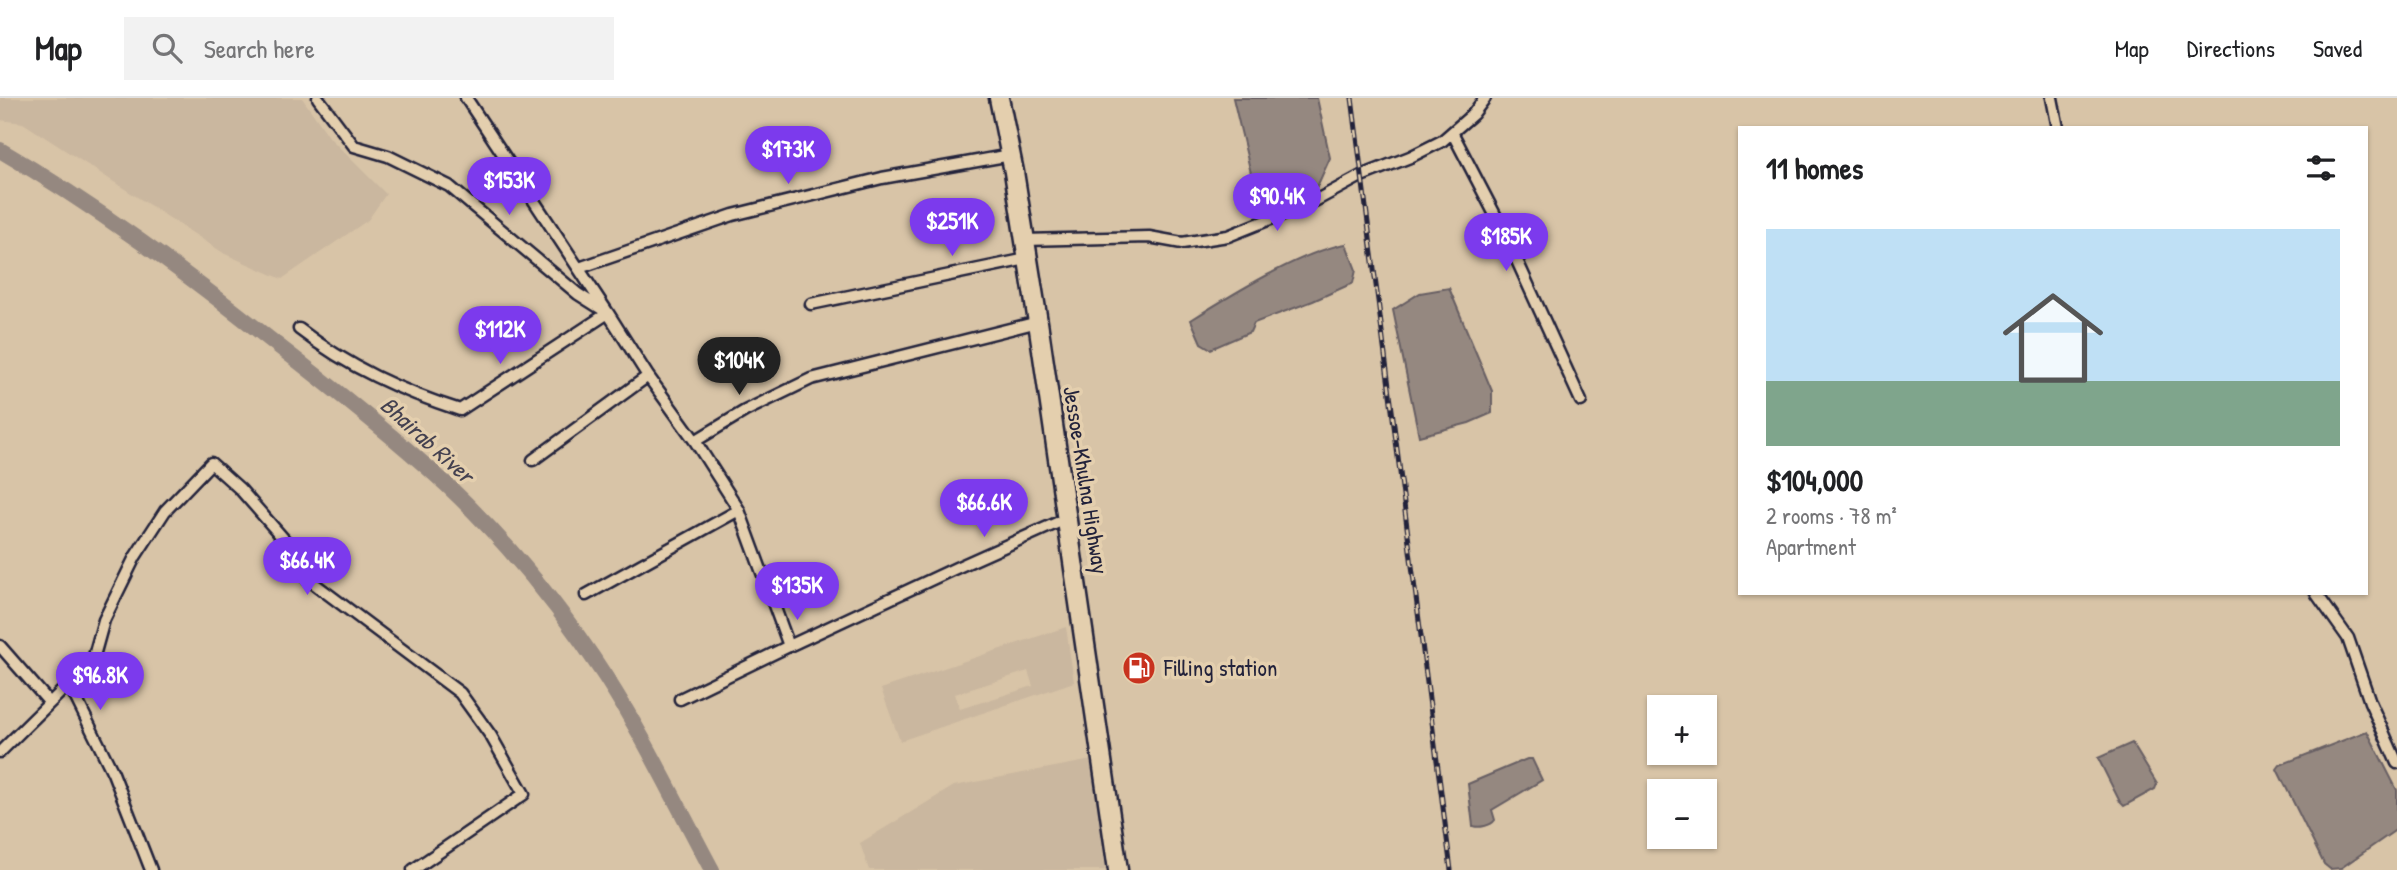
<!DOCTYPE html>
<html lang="en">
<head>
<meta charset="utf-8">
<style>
	body { margin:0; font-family:"Patrick Hand",sans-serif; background:#f2f2f2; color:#202124; height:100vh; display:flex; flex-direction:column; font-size:26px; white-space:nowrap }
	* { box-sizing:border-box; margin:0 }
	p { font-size:23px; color:#757577 }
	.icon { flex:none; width:38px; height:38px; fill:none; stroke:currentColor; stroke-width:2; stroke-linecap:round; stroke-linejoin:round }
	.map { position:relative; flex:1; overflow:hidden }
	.panel { position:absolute; left:1738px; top:28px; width:630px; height:469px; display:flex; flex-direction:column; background:#fff; border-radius:0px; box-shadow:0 2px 5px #0004 }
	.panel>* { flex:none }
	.tools { position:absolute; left:1647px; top:597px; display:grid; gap:14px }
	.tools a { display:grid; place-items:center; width:70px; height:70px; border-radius:0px; background:#fff; box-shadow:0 2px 5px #0004; font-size:35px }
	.price { position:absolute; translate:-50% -60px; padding:0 16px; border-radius:24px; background:#7c3aed; color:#fff; font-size:23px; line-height:46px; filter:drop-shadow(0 2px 4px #0008) }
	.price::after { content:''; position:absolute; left:50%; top:42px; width:21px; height:16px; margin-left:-10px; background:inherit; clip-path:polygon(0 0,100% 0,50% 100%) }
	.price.current { background:#222; color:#fff }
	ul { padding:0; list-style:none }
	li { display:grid; align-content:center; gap:14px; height:371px; padding:0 28px }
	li+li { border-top:2px solid #e0e0e0 }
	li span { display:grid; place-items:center; height:217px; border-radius:0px; color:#555 }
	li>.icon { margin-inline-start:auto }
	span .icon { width:126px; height:126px; fill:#fffc; stroke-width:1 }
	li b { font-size:30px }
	h2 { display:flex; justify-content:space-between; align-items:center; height:84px; padding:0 28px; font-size:30px }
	header { display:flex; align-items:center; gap:42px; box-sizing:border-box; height:98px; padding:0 35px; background:#fff; border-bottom:2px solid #e0e0e0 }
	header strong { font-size:33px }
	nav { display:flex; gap:38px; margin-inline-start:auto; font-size:24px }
	.search { width:490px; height:63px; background:#f2f2f2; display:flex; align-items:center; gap:18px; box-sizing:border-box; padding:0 24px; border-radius:0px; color:#757577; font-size:26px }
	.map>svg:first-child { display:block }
</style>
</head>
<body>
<header>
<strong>Map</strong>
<div class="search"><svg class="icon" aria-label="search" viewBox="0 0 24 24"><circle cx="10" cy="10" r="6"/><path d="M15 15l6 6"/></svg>Search here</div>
<nav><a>Map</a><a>Directions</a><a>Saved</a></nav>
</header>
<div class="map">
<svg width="2397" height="772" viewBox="0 0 2397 772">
	<rect width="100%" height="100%" fill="#d8c4a7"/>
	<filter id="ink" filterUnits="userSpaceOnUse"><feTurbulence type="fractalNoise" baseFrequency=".0143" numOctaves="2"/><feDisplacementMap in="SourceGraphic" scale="14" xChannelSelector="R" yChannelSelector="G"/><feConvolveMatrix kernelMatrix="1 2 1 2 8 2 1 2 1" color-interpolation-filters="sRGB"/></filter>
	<g filter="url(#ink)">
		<path fill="#cab79f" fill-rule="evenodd" d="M0,0H302L330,40L386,96L368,122L282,181L225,156L23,25L0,22Z
			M1066,529L1074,584L900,643L881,591ZM1028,573L1033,588L960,611L955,596Z
			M1092,662L1106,772H869L860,745L954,688Z"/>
		<path fill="#958880" stroke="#675f64" stroke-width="2" d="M1233,0H1317L1330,60L1316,91L1260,113Z
			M1346,146L1356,172L1353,185L1313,203L1254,225L1250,234L1211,251L1201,245L1191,222C1231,197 1302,153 1346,146Z
			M1449,190L1492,293V315L1469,325L1419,338L1393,212L1420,195Z
			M2367,633L2397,692V731L2341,770L2330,771L2324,766L2277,671L2280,667Z
			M2132,645L2157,686L2155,691L2124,708L2120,704L2098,660Z
			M1527,661H1532L1542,682L1492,712L1495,722C1491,728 1479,730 1473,728L1468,686Z"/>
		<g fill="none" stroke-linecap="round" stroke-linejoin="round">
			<path stroke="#958880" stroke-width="16" d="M0,52C96,108 185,174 272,243C332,289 391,336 447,387C506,443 561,510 605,578C645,640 677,707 712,772"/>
			<defs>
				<path id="street" d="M318,0L354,48L388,58L449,88L578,196L608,215L466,0
					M2052,0L2058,30
					M1453,36L1504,134L1581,303
					M1024,142L1149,139L1182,145L1228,138L1313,104L1361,78L1410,59L1442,43L1473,16L1485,0
					M579,170L733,117L882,80L1011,57
					M811,206L1027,161
					M299,231C348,269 401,293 460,312L608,215L648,278
					M533,362L648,278L695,343
					M739,412L789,548L956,470L1068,420
					M2316,495L2348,540L2370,604L2397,665
					M586,497L739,412L695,343L745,313L811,281L1038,224
					M0,548L49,604
					M69,586L94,558L104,522L135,459L165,413L211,365L240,391L296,455L308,481L460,595L491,638L524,696L413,772
					M680,601L789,548
					M0,654L69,586L113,675L151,772"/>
				<path id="highway" d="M999,0L1014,74L1038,224L1118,772"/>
			</defs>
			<use href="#street" stroke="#22223b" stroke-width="15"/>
			<use href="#highway" stroke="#22223b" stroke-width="23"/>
			<use href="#street" stroke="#e4cfae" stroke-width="10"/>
			<use href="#highway" stroke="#e4cfae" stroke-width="18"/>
			<defs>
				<path id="rail" d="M1352,0L1451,772"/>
			</defs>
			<use href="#rail" stroke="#22223b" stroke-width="5"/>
			<use href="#rail" stroke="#e4cfae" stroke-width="2.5" stroke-dasharray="8" stroke-linecap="butt"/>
		</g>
	</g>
	<defs>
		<symbol id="fuel-disc" viewBox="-11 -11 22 22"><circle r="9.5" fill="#c8321e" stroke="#e4cfae"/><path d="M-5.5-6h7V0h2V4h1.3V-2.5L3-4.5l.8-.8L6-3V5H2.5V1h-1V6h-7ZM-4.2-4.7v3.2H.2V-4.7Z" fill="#fff"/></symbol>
	</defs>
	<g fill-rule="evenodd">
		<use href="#fuel-disc" x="1120" y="551" width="38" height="38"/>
	</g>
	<g text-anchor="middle" stroke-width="7" stroke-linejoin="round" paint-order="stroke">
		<g font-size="23" fill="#22223b" stroke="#e4cfae">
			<text transform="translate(1086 382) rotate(81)" y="8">Jessoe-Khulna Highway</text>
		</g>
		<g font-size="23" fill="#22223b" stroke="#e4cfae" text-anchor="start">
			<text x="1164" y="578">Filling station</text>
		</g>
		<g font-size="24" font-style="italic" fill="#444150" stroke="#e4cfae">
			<text transform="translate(427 342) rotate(42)" y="8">Bhairab River</text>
		</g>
	</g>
</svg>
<div class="tools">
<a>+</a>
<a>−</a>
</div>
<b class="price" style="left:788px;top:88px">$173K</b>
<b class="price" style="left:509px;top:119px">$153K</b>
<b class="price" style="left:1277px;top:135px">$90.4K</b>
<b class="price" style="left:952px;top:160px">$251K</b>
<b class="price" style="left:1506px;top:175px">$185K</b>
<b class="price" style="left:500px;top:268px">$112K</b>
<b class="price current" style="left:739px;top:299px">$104K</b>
<b class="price" style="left:984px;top:441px">$66.6K</b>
<b class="price" style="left:307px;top:499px">$66.4K</b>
<b class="price" style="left:797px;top:524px">$135K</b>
<b class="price" style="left:100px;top:614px">$96.8K</b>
<section class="panel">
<h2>11 homes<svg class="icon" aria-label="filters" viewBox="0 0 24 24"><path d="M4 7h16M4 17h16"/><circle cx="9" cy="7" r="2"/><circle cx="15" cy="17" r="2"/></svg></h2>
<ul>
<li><span style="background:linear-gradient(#bfe0f5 70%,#7fa58c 0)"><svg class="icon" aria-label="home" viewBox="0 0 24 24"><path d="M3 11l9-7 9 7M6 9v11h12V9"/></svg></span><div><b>$104,000</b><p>2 rooms · 78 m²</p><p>Apartment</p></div></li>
</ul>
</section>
</div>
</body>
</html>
